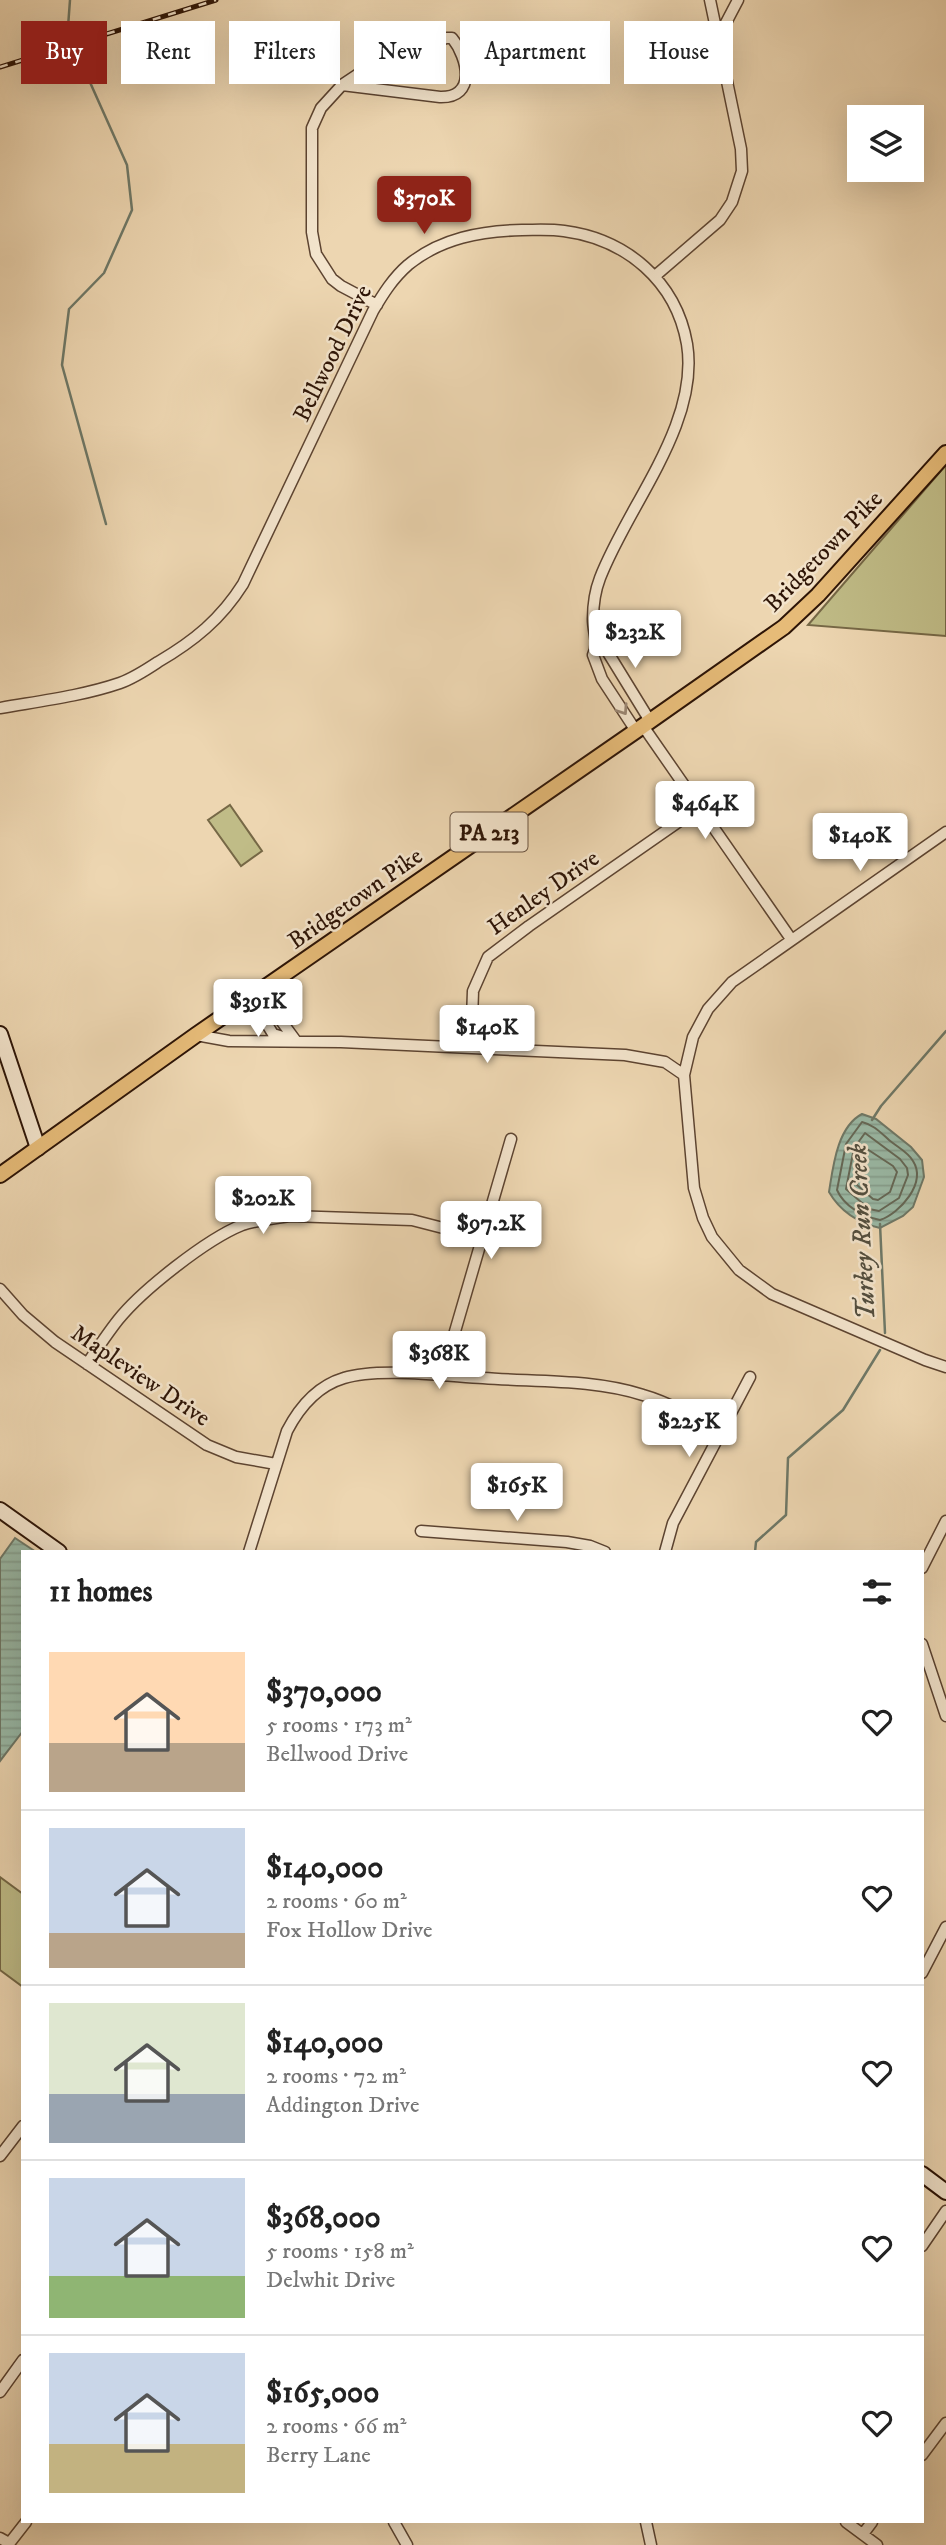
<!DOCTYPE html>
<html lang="en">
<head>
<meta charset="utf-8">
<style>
	body { margin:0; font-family:"IM FELL DW Pica",serif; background:#f6f6f6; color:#222; height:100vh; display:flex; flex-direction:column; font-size:26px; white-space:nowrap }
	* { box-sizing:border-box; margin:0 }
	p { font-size:23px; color:#767676 }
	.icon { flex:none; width:38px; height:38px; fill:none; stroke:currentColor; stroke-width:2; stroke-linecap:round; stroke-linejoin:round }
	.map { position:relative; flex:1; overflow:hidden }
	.sheet { position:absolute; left:21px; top:1550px; width:903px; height:973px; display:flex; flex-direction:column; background:#fff; border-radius:0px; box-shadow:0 7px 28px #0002 }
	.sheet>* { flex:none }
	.guide { position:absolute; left:21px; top:21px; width:905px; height:63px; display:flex; gap:14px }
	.tools { position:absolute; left:847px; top:105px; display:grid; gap:14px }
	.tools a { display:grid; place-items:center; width:77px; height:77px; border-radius:0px; background:#fff; box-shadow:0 7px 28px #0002; font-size:35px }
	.price { position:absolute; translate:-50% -60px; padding:0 16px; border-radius:7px; background:#fff; color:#222; font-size:23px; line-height:46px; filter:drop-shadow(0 2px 4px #0008) }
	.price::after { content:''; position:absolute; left:50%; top:42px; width:21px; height:16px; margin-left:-10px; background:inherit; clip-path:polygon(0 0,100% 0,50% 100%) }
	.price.selected { background:#8f2418; color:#fff }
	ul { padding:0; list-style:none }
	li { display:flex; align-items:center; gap:21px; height:175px; padding:0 28px }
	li+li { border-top:2px solid #e0e0e0 }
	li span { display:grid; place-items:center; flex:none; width:196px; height:140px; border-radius:0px; color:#555 }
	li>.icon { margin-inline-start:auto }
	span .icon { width:84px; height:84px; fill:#fffc; stroke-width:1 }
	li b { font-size:30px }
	h2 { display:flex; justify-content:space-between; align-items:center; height:84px; padding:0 28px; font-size:30px }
	.chip { padding:0 24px; border-radius:0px; background:#fff; box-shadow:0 7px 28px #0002; font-size:24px; line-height:63px }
	.chip.selected { background:#8f2418; color:#fff }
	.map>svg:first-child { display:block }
</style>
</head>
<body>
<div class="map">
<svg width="946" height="2545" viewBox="0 0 946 2545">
	<defs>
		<pattern id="water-rules" width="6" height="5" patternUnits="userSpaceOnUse" patternTransform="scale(1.75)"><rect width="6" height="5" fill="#9abaa7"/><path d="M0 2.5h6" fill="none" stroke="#859f8e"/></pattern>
	</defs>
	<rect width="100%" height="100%" fill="#edd6b1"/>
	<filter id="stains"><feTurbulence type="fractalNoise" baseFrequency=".00286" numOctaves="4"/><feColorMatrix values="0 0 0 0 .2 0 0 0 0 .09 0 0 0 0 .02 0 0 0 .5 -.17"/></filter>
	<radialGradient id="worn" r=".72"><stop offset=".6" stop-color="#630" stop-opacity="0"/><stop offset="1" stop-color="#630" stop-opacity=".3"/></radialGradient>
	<path fill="#c0bc87" stroke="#766846" stroke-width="2" d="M946,465V636L808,625Z
		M230,805L262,851L241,866L208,820Z
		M0,1877L23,1894V1987L0,1970Z"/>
	<path fill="url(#water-rules)" stroke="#6e7867" stroke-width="2" d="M862,1114L876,1119L911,1147L922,1160L924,1177L913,1207L903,1216L880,1228C859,1223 840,1211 829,1192C833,1167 837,1127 862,1114Z
		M15,1538L36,1552H23V1731L0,1761V1559Z"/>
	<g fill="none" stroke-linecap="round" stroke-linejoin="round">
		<path stroke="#646756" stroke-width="2" d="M862,1122C874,1125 880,1132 889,1140C897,1147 908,1152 913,1161C927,1183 900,1213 880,1220C863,1217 844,1206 837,1190L846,1144Z
			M865,1133L900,1159L907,1168L908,1175L899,1198L879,1211L869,1209L846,1189L854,1148Z
			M867,1149L893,1166L897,1172L890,1192L878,1200L873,1199L857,1185L864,1153Z"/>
		<path stroke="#6e7867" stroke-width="2.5" d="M68,27L70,0
			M76,51L127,165L132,210L104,273L69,309L62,365L106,524
			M872,1120L881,1106L946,1031
			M880,1224L885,1333
			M755,1552L756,1542L786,1515L788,1458L843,1410L880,1350"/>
		<defs>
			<path id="minor" d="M710,0L718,38L738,0
				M446,38H452C468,58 477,98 440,97L342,85L375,63Z
				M342,85L321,108L312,128V232L316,254L332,279L341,286L377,305
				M655,276L720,220L732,202L742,171L741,149L718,38
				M597,646L607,651L650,721
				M0,708C40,701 82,696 120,683C134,678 146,670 158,662C194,641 221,619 243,584L373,311C383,294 393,278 408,265C441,238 481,231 522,230C536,230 550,229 564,231C626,239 676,281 687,344C700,424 628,505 600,578C595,591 593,605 593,619C593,633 599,643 593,655L602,679L636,731
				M643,726L791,939
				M946,832L732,982L708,1009L693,1037L684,1075L694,1188L703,1218L712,1237L739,1270L772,1294L925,1360L946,1367
				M260,992L296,1041
				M251,998L273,1034L286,1038
				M196,1035L229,1041L341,1042L625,1055L665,1062L684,1075
				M471,1048L473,991L488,957L529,926L700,807
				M0,1289L23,1315L55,1342L207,1445L236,1457L276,1464
				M87,1364C97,1349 107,1334 118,1320C142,1290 207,1239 242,1225C258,1220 274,1218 290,1216L412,1220L482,1238
				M442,1376L511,1139
				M421,1531L567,1542L590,1546L605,1552
				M249,1552L287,1431C300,1406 317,1386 344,1378C378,1367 447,1376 483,1378C536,1382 593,1379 643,1395C671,1403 695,1418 720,1433
				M665,1552L673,1523L750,1377
				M922,1568L946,1521
				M922,1644L946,1716
				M922,1973L946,1927
				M0,2156L23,2126
				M922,2246L946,2211
				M0,2392L23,2360
				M922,2455L946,2423
				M394,2522L407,2545
				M646,2522L651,2545
				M846,2522L877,2545
				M863,2534L872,2522
				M0,2538L9,2543
				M8,2545L26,2522"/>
			<path id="secondary" d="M0,1034L38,1148
				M0,1510L59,1552
				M922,2174L946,2192"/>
			<path id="primary" d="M0,1175L196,1035L643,726L784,627L818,595L946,453"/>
		</defs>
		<use href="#minor" stroke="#5d4431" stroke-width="13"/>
		<use href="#secondary" stroke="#2d1406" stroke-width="18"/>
		<use href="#primary" stroke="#2d1406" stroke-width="18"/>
		<use href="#minor" stroke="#f3e4cc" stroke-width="10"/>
		<use href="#secondary" stroke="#f3e4cc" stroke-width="14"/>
		<use href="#primary" stroke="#e6bb78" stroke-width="14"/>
		<defs>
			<path id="rail" d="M0,67L216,0"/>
		</defs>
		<use href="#rail" stroke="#2d1406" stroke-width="5"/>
		<use href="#rail" stroke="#f3e4cc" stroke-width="2.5" stroke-dasharray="8" stroke-linecap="butt"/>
	</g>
	<defs><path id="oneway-chevron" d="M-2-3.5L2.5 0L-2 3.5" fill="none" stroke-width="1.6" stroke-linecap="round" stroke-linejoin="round" transform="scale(1.75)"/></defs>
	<use stroke="#9a8673" href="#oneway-chevron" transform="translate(623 710) rotate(56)"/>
	<g text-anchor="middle" stroke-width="5" stroke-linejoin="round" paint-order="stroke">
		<rect fill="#f3e4cc" stroke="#685241" stroke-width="2" x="450.5" y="812.5" width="77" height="39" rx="5"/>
		<g font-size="23" font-weight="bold" fill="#2d1406">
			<text x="489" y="840">PA 213</text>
		</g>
		<g font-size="24" fill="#2d1406" stroke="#f3e4cc">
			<text transform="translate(332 353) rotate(-64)" y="8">Bellwood Drive</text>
			<text transform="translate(823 551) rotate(-46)" y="8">Bridgetown Pike</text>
			<text transform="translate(543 892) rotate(-35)" y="8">Henley Drive</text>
			<text transform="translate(355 898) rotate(-35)" y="8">Bridgetown Pike</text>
			<text transform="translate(141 1375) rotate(34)" y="8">Mapleview Drive</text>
		</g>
		<g font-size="26" font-style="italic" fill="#534e3e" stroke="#f3e4cc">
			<text transform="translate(861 1232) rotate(-93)" y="9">Turkey Run Creek</text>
		</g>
	</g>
	<rect width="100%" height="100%" filter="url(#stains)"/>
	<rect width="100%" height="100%" fill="url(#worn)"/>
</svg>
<div class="tools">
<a><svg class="icon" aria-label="layers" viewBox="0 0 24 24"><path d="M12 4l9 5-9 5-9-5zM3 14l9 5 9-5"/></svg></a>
</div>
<b class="price selected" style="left:424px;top:236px">$370K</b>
<b class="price" style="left:635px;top:670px">$232K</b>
<b class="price" style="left:705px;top:841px">$464K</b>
<b class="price" style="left:860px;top:873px">$140K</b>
<b class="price" style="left:258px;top:1039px">$391K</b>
<b class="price" style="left:487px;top:1065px">$140K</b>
<b class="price" style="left:263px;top:1236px">$202K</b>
<b class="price" style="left:491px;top:1261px">$97.2K</b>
<b class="price" style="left:439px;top:1391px">$368K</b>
<b class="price" style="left:689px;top:1459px">$225K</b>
<b class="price" style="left:517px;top:1523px">$165K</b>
<div class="guide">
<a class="chip selected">Buy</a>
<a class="chip">Rent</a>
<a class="chip">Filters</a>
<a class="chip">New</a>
<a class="chip">Apartment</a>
<a class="chip">House</a>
</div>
<section class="sheet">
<h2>11 homes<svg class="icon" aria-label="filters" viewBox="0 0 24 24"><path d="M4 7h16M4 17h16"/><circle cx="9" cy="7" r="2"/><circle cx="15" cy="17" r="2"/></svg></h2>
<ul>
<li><span style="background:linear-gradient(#ffd9b3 65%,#b9a48a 0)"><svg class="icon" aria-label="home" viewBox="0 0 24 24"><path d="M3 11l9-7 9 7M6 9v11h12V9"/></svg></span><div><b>$370,000</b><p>5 rooms · 173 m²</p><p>Bellwood Drive</p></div><svg class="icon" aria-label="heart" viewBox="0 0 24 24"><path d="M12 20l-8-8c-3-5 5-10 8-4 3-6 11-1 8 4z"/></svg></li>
<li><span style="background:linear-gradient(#c9d6e8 75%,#b9a48a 0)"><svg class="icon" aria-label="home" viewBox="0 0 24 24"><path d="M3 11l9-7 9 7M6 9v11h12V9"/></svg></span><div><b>$140,000</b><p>2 rooms · 60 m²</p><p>Fox Hollow Drive</p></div><svg class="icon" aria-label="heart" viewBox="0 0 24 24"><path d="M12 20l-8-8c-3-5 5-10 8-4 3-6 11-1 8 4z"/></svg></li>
<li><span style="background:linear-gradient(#dfe7d0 65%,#9aa5b1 0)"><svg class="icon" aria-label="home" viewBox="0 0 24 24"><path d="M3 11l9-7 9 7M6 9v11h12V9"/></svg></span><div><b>$140,000</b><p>2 rooms · 72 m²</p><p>Addington Drive</p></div><svg class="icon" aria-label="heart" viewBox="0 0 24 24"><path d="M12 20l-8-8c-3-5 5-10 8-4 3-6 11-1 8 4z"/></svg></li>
<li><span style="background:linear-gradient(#c9d6e8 70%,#8fb573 0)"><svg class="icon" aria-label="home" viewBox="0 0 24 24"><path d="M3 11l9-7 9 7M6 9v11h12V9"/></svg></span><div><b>$368,000</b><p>5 rooms · 158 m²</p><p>Delwhit Drive</p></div><svg class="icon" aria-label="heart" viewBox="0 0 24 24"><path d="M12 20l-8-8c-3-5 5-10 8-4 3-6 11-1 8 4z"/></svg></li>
<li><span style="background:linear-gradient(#c9d6e8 65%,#c2b280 0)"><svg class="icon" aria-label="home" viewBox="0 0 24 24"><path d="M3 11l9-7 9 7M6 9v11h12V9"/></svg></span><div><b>$165,000</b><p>2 rooms · 66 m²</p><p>Berry Lane</p></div><svg class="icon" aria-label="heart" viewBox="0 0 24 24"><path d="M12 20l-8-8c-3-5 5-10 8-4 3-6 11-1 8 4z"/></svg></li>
</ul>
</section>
</div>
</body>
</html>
